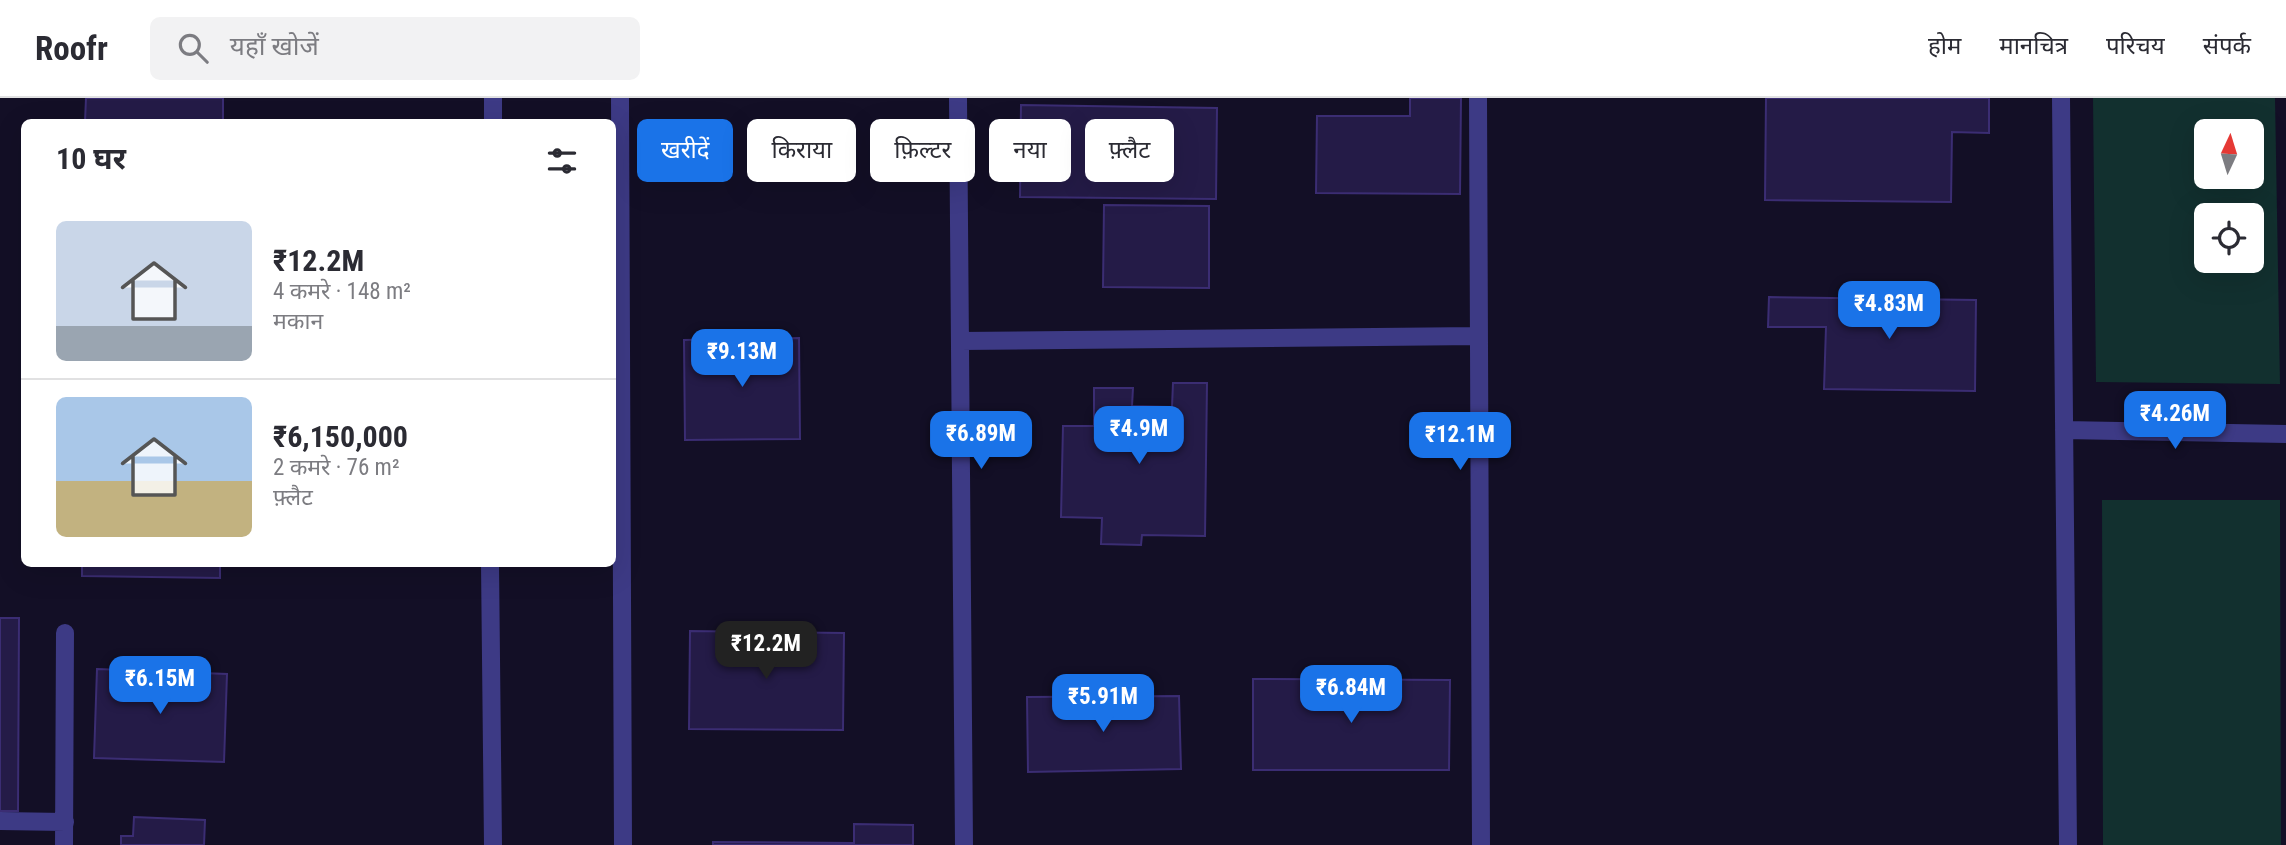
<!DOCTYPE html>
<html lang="hi">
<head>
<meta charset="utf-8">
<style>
	body { margin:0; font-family:"Roboto Condensed","Noto Sans Devanagari",sans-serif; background:#f2f2f3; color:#2b2b33; height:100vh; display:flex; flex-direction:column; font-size:26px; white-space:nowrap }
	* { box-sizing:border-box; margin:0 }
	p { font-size:23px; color:#7c7c81 }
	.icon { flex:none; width:38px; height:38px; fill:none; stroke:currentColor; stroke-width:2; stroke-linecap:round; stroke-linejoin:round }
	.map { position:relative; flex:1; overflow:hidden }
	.details { position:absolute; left:21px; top:21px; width:595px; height:448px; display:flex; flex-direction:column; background:#fff; border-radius:10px; box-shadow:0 7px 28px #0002 }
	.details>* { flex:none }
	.hud { position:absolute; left:637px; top:21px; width:665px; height:63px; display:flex; gap:14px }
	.needle { width:46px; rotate:4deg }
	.controls { position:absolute; left:2194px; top:21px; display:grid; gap:14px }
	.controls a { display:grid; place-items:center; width:70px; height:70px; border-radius:10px; background:#fff; box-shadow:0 7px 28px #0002; font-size:35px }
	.price { position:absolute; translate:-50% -60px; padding:0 16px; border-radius:14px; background:#1a73e8; color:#fff; font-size:23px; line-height:46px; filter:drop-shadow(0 2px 4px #0008) }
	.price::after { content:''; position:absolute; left:50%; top:42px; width:21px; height:16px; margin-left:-10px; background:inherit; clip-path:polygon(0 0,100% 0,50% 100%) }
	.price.current { background:#222; color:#fff }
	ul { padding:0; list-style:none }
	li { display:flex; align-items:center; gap:21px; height:175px; padding:0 35px }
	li+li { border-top:2px solid #e1e1e2 }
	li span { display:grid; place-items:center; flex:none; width:196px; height:140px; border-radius:10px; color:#555 }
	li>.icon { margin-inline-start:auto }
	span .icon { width:84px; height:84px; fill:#fffc; stroke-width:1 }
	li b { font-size:30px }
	h2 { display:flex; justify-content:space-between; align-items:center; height:84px; padding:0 35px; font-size:30px }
	.tag { padding:0 24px; border-radius:10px; background:#fff; box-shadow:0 7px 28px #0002; font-size:24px; line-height:63px }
	.tag.current { background:#1a73e8; color:#fff }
	header { display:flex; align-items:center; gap:42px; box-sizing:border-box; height:98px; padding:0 35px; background:#fff; border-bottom:2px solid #e1e1e2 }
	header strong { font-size:33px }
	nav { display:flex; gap:38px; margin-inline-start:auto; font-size:24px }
	.search { width:490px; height:63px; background:#f2f2f3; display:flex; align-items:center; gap:18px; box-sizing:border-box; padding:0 24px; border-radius:10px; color:#7c7c81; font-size:26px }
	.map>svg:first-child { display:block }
</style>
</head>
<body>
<header>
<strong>Roofr</strong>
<div class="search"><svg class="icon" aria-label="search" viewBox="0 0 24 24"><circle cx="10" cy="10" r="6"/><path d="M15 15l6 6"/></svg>यहाँ खोजें</div>
<nav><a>होम</a><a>मानचित्र</a><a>परिचय</a><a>संपर्क</a></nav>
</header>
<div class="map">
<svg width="2286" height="747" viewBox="0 0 2286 747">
	<rect width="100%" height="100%" fill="#130f26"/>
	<path fill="#12302f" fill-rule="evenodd" d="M2093,0H2275L2280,286L2096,284ZM2207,33H2252V79H2207ZM2207,117H2252V163H2207Z
		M2102,402H2280L2281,747H2103Z"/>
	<path fill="#241b47" stroke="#3b2d73" stroke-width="2" d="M86,0H223V24H85Z
		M1410,0H1461L1460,96L1316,95L1317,18H1410Z
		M1766,0H1989V35L1952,34L1951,104L1765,102Z
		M1021,7L1217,10L1216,101L1020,99Z
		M1104,107L1209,108V190L1103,189Z
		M1769,199L1976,202L1975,293L1824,291L1826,229H1768Z
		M799,240L800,341L685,342L684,242Z
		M1173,285H1207L1205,438L1142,437L1141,447L1101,446L1102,420L1061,419L1063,328H1094V290H1133L1132,308L1172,309Z
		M82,466H220V480L82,478Z
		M0,520H19L18,713H0Z
		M690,533L844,535L843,632L689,631Z
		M97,571L227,576L224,664L94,660Z
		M1253,581L1450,582L1449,672H1253Z
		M1179,598L1181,671L1028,674L1027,599Z
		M134,719L205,722L204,747H121V738H133Z
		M854,726L913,727V747H713V744L854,745Z"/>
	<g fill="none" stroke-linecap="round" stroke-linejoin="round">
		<path stroke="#3d3a85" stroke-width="18" d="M958,0L964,747
			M1478,0L1481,747
			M2061,0L2068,747
			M493,24V0
			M960,243L1479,238
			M2064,332L2286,336
			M490,466L493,747
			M0,723L65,724
			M64,747L65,535"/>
		<path stroke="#3d3a85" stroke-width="18" d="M620,0L623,747"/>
	</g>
</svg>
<div class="controls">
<a><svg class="needle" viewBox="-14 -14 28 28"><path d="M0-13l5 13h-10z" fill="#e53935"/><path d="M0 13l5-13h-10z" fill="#7c7c81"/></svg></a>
<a><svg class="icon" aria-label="locate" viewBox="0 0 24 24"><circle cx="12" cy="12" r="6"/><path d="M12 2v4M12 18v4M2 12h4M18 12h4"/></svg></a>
</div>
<b class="price" style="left:1889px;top:243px">₹4.83M</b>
<b class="price" style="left:742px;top:291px">₹9.13M</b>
<b class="price" style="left:2175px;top:353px">₹4.26M</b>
<b class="price" style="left:1139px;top:368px">₹4.9M</b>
<b class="price" style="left:981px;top:373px">₹6.89M</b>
<b class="price" style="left:1460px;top:374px">₹12.1M</b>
<b class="price current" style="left:766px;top:583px">₹12.2M</b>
<b class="price" style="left:160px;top:618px">₹6.15M</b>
<b class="price" style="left:1351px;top:627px">₹6.84M</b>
<b class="price" style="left:1103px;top:636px">₹5.91M</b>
<div class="hud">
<a class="tag current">खरीदें</a>
<a class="tag">किराया</a>
<a class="tag">फ़िल्टर</a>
<a class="tag">नया</a>
<a class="tag">फ़्लैट</a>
</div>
<section class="details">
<h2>10 घर<svg class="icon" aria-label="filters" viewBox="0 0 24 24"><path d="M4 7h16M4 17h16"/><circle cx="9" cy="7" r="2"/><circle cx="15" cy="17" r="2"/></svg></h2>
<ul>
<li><span style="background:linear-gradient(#c9d6e8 75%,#9aa5b1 0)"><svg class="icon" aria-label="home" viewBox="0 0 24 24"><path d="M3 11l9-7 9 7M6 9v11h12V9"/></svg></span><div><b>₹12.2M</b><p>4 कमरे · 148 m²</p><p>मकान</p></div></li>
<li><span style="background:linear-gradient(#a9c7e8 60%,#c2b280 0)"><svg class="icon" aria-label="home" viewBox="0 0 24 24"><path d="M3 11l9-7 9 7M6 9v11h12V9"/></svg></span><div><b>₹6,150,000</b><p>2 कमरे · 76 m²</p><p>फ़्लैट</p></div></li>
</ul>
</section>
</div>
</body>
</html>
